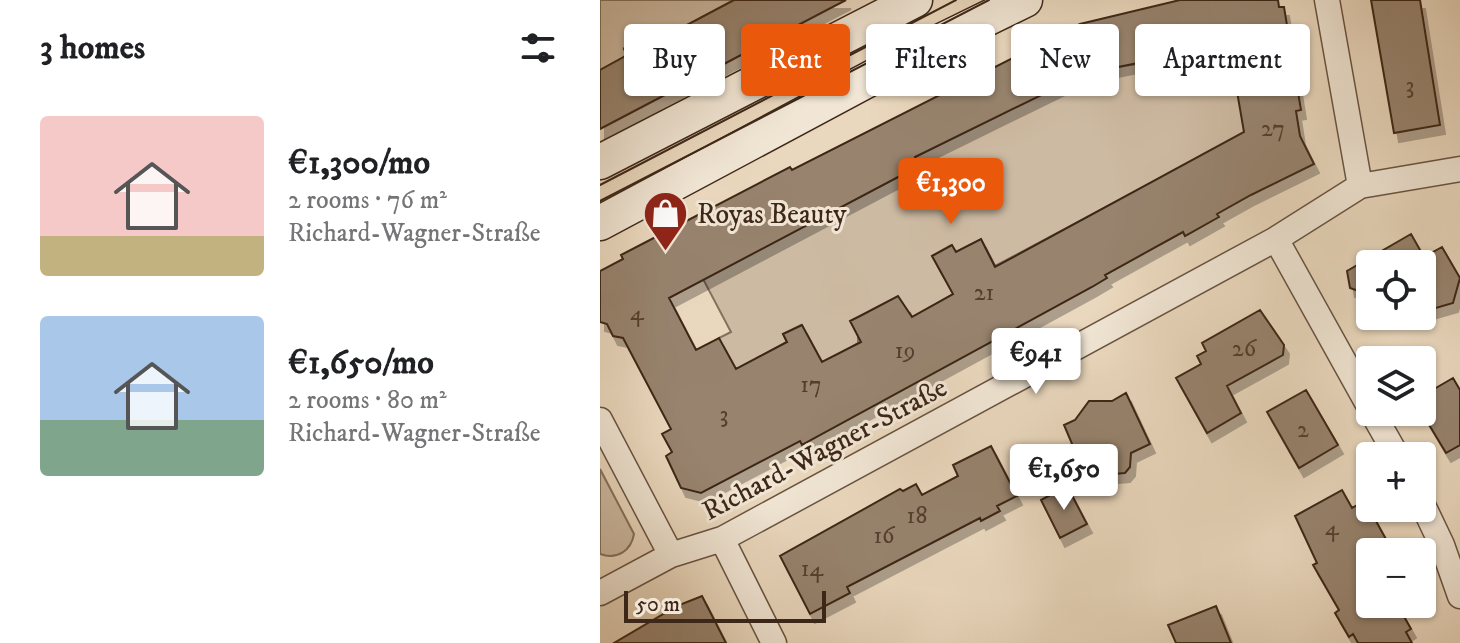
<!DOCTYPE html>
<html lang="en">
<head>
<meta charset="utf-8">
<style>
	body { margin:0; font-family:"IM FELL DW Pica",serif; background:#f6f6f6; color:#202124; height:100vh; display:flex; flex-direction:column; font-size:30px; white-space:nowrap }
	* { box-sizing:border-box; margin:0 }
	p { font-size:26px; color:#757577 }
	.icon { flex:none; width:44px; height:44px; fill:none; stroke:currentColor; stroke-width:2; stroke-linecap:round; stroke-linejoin:round }
	.map { position:relative; flex:1; overflow:hidden }
	.sheet { display:flex; flex-direction:column; background:#fff; width:600px }
	.sheet>* { flex:none }
	.top-card { position:absolute; left:24px; top:24px; width:716px; height:72px; display:flex; gap:16px }
	.buttons { position:absolute; left:756px; top:250px; display:grid; gap:16px }
	.buttons a { display:grid; place-items:center; width:80px; height:80px; border-radius:8px; background:#fff; box-shadow:0 2px 6px #0004; font-size:40px }
	.scale { position:absolute; left:24px; bottom:20px; width:202px; box-sizing:border-box; padding-left:8px; border:4px solid #3d2718; border-top:0; font-size:22px; line-height:28px; white-space:nowrap; color:#3d2718; -webkit-text-stroke:6px #f1e6d5; paint-order:stroke }
	.price { position:absolute; translate:-50% -68px; padding:0 18px; border-radius:8px; background:#fff; color:#222; font-size:26px; line-height:52px; filter:drop-shadow(0 2px 4px #0008) }
	.price::after { content:''; position:absolute; left:50%; top:48px; width:24px; height:18px; margin-left:-12px; background:inherit; clip-path:polygon(0 0,100% 0,50% 100%) }
	.price.current { background:#ea580c; color:#fff }
	ul { padding:0; list-style:none }
	li { display:flex; align-items:center; gap:24px; height:200px; padding:0 40px }
	li span { display:grid; place-items:center; flex:none; width:224px; height:160px; border-radius:8px; color:#555 }
	li>.icon { margin-inline-start:auto }
	span .icon { width:96px; height:96px; fill:#fffc; stroke-width:1 }
	li b { font-size:34px }
	h2 { display:flex; justify-content:space-between; align-items:center; height:96px; padding:0 40px; font-size:34px }
	.tag { padding:0 28px; border-radius:8px; background:#fff; box-shadow:0 2px 6px #0004; font-size:28px; line-height:72px }
	.tag.current { background:#ea580c; color:#fff }
	main { display:flex; flex:1; min-height:0 }
	.map>svg:first-child { display:block }
</style>
</head>
<body>
<main>
<section class="sheet">
<h2>3 homes<svg class="icon" aria-label="filters" viewBox="0 0 24 24"><path d="M4 7h16M4 17h16"/><circle cx="9" cy="7" r="2"/><circle cx="15" cy="17" r="2"/></svg></h2>
<ul>
<li><span style="background:linear-gradient(#f6c9c9 75%,#c2b280 0)"><svg class="icon" aria-label="home" viewBox="0 0 24 24"><path d="M3 11l9-7 9 7M6 9v11h12V9"/></svg></span><div><b>€1,300/mo</b><p>2 rooms · 76 m²</p><p>Richard-Wagner-Straße</p></div></li>
<li><span style="background:linear-gradient(#a9c7e8 65%,#7fa58c 0)"><svg class="icon" aria-label="home" viewBox="0 0 24 24"><path d="M3 11l9-7 9 7M6 9v11h12V9"/></svg></span><div><b>€1,650/mo</b><p>2 rooms · 80 m²</p><p>Richard-Wagner-Straße</p></div></li>
</ul>
</section>
<div class="map">
<svg width="860" height="643" viewBox="0 0 860 643">
	<defs>
		<filter id="shadow"><feDropShadow dx="5" dy="9" stdDeviation="0" flood-color="#0004"/></filter>
	</defs>
	<rect width="100%" height="100%" fill="#ead8be"/>
	<filter id="stains"><feTurbulence type="fractalNoise" baseFrequency=".0025" numOctaves="4"/><feColorMatrix values="0 0 0 0 .2 0 0 0 0 .09 0 0 0 0 .02 0 0 0 .5 -.17"/></filter>
	<radialGradient id="worn" r=".72"><stop offset=".6" stop-color="#630" stop-opacity="0"/><stop offset="1" stop-color="#630" stop-opacity=".3"/></radialGradient>
	<path fill="#cdbaa2" stroke="#85705d" stroke-width="2" d="M0,0H134L72,33L67,26L54,33L57,40L41,49L37,42L24,48L27,56L0,70Z
		M632,39L634,74L647,132L395,266L403,281L381,239L356,252L351,245L332,256L345,279L359,291L312,317L310,313L258,336V343L211,372L201,325L183,334L187,342L157,358L167,378L140,392L119,338L131,332L103,279L319,166L315,157L472,79L476,85L518,64L519,67L568,59V56Z
		M0,469L34,534C31,551 17,560 0,554Z"/>
	<path fill="#97836e" stroke="#3d2718" stroke-width="2" fill-rule="evenodd" filter="url(#shadow)" d="M134,0H246L0,129V70L27,55L24,49L68,26L72,33Z
		M580,0H678L679,7H684L701,110L696,111L700,136L714,164L651,195L617,214L619,217L585,236L583,232L505,275L507,278L492,287L202,445L200,441L101,493L81,488L66,456L72,452L62,434L71,429L23,338L13,336L7,324L0,322V271L23,259L21,255L190,167L192,170L480,24ZM629,45L644,132L395,267L381,239L356,252L352,245L332,256L353,294L312,317L298,296L260,316L250,321L261,342L222,362L202,325L183,334L187,342L136,369L119,338L96,350L69,298L319,166L315,157L472,80L475,86L508,69Z
		M771,0H820L840,125L794,133Z
		M811,234L824,257L842,247L860,278L853,303L822,312V264H770V295L750,288L747,271Z
		M660,310L684,345L683,355L627,386L641,413L607,433L576,378L601,364L597,356L606,351L602,343Z
		M853,378L860,390V445L846,453L822,413V396Z
		M706,390L738,445L699,468L667,412Z
		M526,393L550,444L531,453L530,467L525,473L514,474L506,467L486,477L464,425L475,420L489,401H512Z
		M391,446L417,496L397,506L400,511L381,521L380,518L247,587L250,593L210,614L180,556L300,489L303,491L316,484L322,495L358,476L353,465Z
		M467,486L487,524L460,538L441,500Z
		M742,490L752,508L765,501L793,552H770V604H797L811,629L806,632L812,643H758L753,634L749,637L735,613L739,610L713,565L717,563L695,516Z
		M102,596L126,643H14L77,606Z
		M616,606L631,643H576L568,625Z"/>
	<g fill="none" stroke-linecap="round" stroke-linejoin="round">
		<defs>
			<path id="minor" d="M727,0L760,186
				M676,239L770,408
				M772,412L797,456
				M0,420L71,555
				M822,503L842,545L860,596
				M122,539L174,643
				M0,593L71,555L122,539L676,239L760,186L860,169"/>
			<path id="secondary" d="M0,162L315,0
				M0,223L335,44L425,0"/>
		</defs>
		<use href="#minor" stroke="#685342" stroke-width="27"/>
		<use href="#secondary" stroke="#3d2718" stroke-width="37"/>
		<use href="#minor" stroke="#f1e6d5" stroke-width="24"/>
		<use href="#secondary" stroke="#f1e6d5" stroke-width="34"/>
		<path stroke="#3d2718" stroke-width="2" d="M0,185L356,0
			M0,201L389,0"/>
	</g>
	<defs>
		<symbol id="shop-pin" viewBox="-11 -11 22 30"><path d="M0 17L-7.5 6A9.5 9.5 0 1 1 7.5 6Z" fill="#8f2418" stroke="#f1e6d5"/><path d="M-5-2.5h2.3a2.7 3.5 0 0 1 5.4 0H5L5.5 6h-11ZM-1.5-2.5h3a1.5 2.3 0 0 0-3 0Z" fill="#fff"/></symbol>
	</defs>
	<g fill-rule="evenodd">
		<use href="#shop-pin" x="40" y="188" width="51" height="69"/>
	</g>
	<g text-anchor="middle" stroke-width="6" stroke-linejoin="round" paint-order="stroke">
		<g font-size="24" fill="#543e2e">
			<text x="810" y="93">3</text>
			<text x="673" y="136">27</text>
			<text x="384" y="300">21</text>
			<text x="37" y="320">4</text>
			<text x="644" y="356">26</text>
			<text x="305" y="358">19</text>
			<text x="211" y="392">17</text>
			<text x="124" y="422">3</text>
			<text x="703" y="437">2</text>
			<text x="317" y="523">18</text>
			<text x="732" y="535">4</text>
			<text x="284" y="543">16</text>
			<text x="212" y="576">14</text>
		</g>
		<g font-size="28" fill="#3d2718" stroke="#f1e6d5" text-anchor="start">
			<text x="97" y="223">Royas Beauty</text>
		</g>
		<g font-size="28" fill="#3d2718" stroke="#f1e6d5">
			<text transform="translate(224 448) rotate(-28)" y="10">Richard-Wagner-Straße</text>
		</g>
	</g>
	<rect width="100%" height="100%" filter="url(#stains)"/>
	<rect width="100%" height="100%" fill="url(#worn)"/>
</svg>
<div class="buttons">
<a><svg class="icon" aria-label="locate" viewBox="0 0 24 24"><circle cx="12" cy="12" r="6"/><path d="M12 2v4M12 18v4M2 12h4M18 12h4"/></svg></a>
<a><svg class="icon" aria-label="layers" viewBox="0 0 24 24"><path d="M12 4l9 5-9 5-9-5zM3 14l9 5 9-5"/></svg></a>
<a>+</a>
<a>−</a>
</div>
<div class="scale">50 m</div>
<b class="price current" style="left:351px;top:226px">€1,300</b>
<b class="price" style="left:436px;top:396px">€941</b>
<b class="price" style="left:464px;top:512px">€1,650</b>
<div class="top-card">
<a class="tag">Buy</a>
<a class="tag current">Rent</a>
<a class="tag">Filters</a>
<a class="tag">New</a>
<a class="tag">Apartment</a>
</div>
</div>
</main>
</body>
</html>
